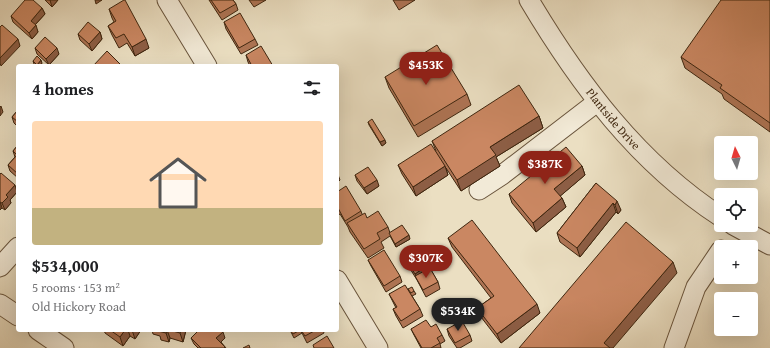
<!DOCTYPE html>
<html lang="en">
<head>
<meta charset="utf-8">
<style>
	body { margin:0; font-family:"Gentium Book Plus",serif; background:#f6f6f6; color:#202124; height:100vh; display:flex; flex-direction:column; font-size:15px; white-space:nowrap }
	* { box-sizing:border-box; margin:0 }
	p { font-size:13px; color:#757577 }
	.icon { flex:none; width:22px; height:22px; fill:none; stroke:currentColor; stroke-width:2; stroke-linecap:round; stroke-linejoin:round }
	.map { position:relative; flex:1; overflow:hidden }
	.drawer { position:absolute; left:16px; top:64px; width:323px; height:268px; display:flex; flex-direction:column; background:#fff; border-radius:4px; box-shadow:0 4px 16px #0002 }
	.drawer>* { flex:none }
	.needle { width:26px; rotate:355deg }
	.controls { position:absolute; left:714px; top:136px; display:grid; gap:8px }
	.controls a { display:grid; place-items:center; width:44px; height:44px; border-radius:4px; background:#fff; box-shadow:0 4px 16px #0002; font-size:20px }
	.price { position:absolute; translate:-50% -34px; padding:0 9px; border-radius:14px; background:#8f2418; color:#fff; font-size:13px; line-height:26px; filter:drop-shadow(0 1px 2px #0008) }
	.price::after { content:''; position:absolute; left:50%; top:24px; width:12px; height:9px; margin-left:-6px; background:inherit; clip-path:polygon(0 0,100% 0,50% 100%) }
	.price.current { background:#222; color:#fff }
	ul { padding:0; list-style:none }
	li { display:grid; align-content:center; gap:8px; height:212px; padding:0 16px }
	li+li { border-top:1px solid #e0e0e0 }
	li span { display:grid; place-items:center; height:124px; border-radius:4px; color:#555 }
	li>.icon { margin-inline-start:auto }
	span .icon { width:72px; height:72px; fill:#fffc; stroke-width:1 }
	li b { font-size:17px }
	h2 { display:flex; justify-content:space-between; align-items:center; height:48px; padding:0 16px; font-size:17px }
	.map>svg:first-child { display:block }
</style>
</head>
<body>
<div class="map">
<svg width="770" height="348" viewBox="0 0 770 348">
	<rect width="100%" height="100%" fill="#ebdfc2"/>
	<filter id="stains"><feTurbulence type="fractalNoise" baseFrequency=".005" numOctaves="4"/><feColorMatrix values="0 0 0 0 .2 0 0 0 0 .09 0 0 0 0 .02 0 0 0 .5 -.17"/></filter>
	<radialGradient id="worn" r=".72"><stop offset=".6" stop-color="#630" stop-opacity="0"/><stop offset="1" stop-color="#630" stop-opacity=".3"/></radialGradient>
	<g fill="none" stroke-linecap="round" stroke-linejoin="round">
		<defs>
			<g id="minor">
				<path d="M167,0L207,66"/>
				<path id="s1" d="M529,0C579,84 638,163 721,217"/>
				<path d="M479,190L502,175L597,102"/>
				<path d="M733,225L770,245"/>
				<path d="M0,267L18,247"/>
				<path d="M337,280L378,348"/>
				<path d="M0,304L18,316"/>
				<path d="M38,330L64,348"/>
				<path d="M674,348L696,287L721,250"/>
			</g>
		</defs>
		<use href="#minor" stroke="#69543c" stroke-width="21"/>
		<use href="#minor" stroke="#f2ead7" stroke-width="19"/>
	</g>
	<path fill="#ae7454" stroke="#3e260f" d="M45,0H58L52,7Z
		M209,0H233L236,4L238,10L222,20Z
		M249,0H266L254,7Z
		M393,0H415L399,10Z
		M770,0V132L724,99L722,94L685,68L681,57Z
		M42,8L45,14L35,25L38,32L32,39L13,22L11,16Z
		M109,9L149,48L135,56L127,43L119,48L112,35L108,26L114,22L112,18Z
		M224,22L255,39L258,45L241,54L226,29Z
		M100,32L102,39L92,51L80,40L78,34Z
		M35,48L59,54L49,65L37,54Z
		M246,55L273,66H250L248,62Z
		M33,61L42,63L40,66H36L34,64Z
		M385,77L467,94L471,105L418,137L389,88Z
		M18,110V127L14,123L12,117Z
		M539,116L543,128L496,157L500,166L461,191L446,168L448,175L416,196L402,174L398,165L436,151L432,141Z
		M368,122L386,143L382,146L369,125Z
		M18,145V178L10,171L8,165L15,157L13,151Z
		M582,166L585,175L560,196L562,198L566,207L536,232L512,203L509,194Z
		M337,172L340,180L337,183Z
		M0,174L17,192L10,200L11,203L9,205L5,210L2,208L0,210Z
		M355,175L379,186L367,194L357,181Z
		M596,183L621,210L618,214L616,212L580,257L560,242L557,233Z
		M337,192L361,211L362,214L367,218L388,227L390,233L410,239L396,247L390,236L381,242L384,248L368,258L350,232L348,227L340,214L337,216Z
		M448,238L540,313L501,343L481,317L477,308L491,298L452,247Z
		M368,260L400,276L402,282L386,292L371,266Z
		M406,260L428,265L438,282L440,289L426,297L417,280L409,267Z
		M408,289L414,291L416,294L412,296L420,309L423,316L403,328L396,316L393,309L396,308L389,294Z
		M431,327L442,335L445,341L440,344L441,348H421L414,335L411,329Z
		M447,329L470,335L472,341L460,348H457L449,336Z
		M104,330H141L135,339L130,336L123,346L105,333Z
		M152,330H186L183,342L170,338L169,342L161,340L160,336L153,334Z
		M290,330H323L324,333L307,343L301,331L302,333L294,338Z
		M208,331L225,338L221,342L226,348H198L194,344L191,338Z"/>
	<path fill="#8d5e45" stroke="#3e260f" d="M50,0H58L52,7Z
		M95,0H102L96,4Z
		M42,8L45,14L33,27L31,21Z
		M36,25L38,32L32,39L29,33Z
		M100,32L102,39L92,51L89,44Z
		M18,39L20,46L1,66L0,63V58Z
		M146,39L149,48L135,56L132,47Z
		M57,48L59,54L49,65L46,59Z
		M41,60L42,63L40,66H38L37,65Z
		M1,106L3,112L0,116V107Z
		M539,116L543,128L496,157L500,166L461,191L457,180L490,147Z
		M385,140L386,143L382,146L380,142Z
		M445,166L448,175L416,196L413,187Z
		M582,166L585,175L558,198L554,189Z
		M377,180L379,186L367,194L364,188Z
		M15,185L17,192L10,200L11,203L5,210L2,203L6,195Z
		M562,198L566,207L536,232L533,223Z
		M0,201L2,208L0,210Z
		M617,201L621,210L618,214L615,205Z
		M613,203L616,212L580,257L577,248Z
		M409,235L410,239L396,247L395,244Z
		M673,262L677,273L613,348H606L604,343Z
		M428,265L431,272L416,276L415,274Z
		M537,304L540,313L501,343L497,334Z
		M125,330H128L130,336L123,346L120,337Z
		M132,330H141L135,339Z
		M167,330L170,338L169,342L166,333Z
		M181,330H186L183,342L180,333Z
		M223,332L225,338L219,344L216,338Z"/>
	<path fill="#ca8762" stroke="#3e260f" d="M25,0H33L42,8L31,21L36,25L29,33L11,16Z
		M124,0H125L146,39L132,47L124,34L116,38L108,26L116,21L109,9Z
		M211,0H233L236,4L220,13Z
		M721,0H770V123L720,88L722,85L681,57Z
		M240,13L255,39L239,48L224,22Z
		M88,22L100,32L89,44L78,34Z
		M2,25L18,39L0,58V27Z
		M45,37L57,48L46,59L35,48Z
		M437,45L467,94L414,126L385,77Z
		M261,46L273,66H252L246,55Z
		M107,51L121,65L120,66H93Z
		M37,56L41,60L37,65L33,61Z
		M519,85L539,116L490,147L496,155L457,180L432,141Z
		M18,110V122L12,117Z
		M372,119L385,140L380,142L368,122Z
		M431,144L445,166L413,187L398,165Z
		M18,145V174L8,165L17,155L13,151Z
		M566,147L582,166L554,189L562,198L533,223L509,194Z
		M368,167L377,180L364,188L355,175Z
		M1,173L15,185L6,195L8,197L2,203L0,202V174Z
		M596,183L617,201L615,205L613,203L577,248L557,233Z
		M346,186L361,211L345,221L338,208L337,209V192Z
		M378,211L388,227L377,233L380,239L364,249L347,223L365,213L367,218Z
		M472,220L537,304L497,334L477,308L494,296L448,238Z
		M626,222L673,262L604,343L610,348H519Z
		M402,225L409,235L395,244L389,233Z
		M384,250L400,276L384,286L368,260Z
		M420,252L428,265L415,274L406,260Z
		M430,268L438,282L423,290L415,276Z
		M405,285L420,309L401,321L393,309L397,307L389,294Z
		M412,287L414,291L411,293L408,289Z
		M426,320L431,327L436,324L442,335L437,338L440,343L431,348H422L411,329Z
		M462,321L470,335L455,343L447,329Z
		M110,330H125L120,337Z
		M158,330H167L166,333L158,331Z
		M169,330H181L180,333Z
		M199,330H207L208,331L209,330H221L223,332L216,338L225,347L224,348H201L191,338Z
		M290,330H300L293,334Z
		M301,330H316L305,336Z
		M327,336L334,348H314L313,345Z
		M249,345L250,348H243Z"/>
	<g text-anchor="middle" stroke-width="3" stroke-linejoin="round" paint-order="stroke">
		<g font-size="12" fill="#3e260f" stroke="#f2ead7">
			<text dy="4" stroke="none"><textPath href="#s1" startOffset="146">Plantside Drive</textPath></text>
		</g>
	</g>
	<rect width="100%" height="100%" filter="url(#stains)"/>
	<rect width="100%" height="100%" fill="url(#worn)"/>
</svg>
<div class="controls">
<a><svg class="needle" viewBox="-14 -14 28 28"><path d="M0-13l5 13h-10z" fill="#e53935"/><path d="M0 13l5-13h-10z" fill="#757577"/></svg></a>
<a><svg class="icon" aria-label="locate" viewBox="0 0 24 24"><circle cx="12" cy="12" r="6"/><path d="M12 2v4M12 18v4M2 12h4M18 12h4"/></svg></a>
<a>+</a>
<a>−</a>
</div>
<b class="price" style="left:426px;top:86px">$453K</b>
<b class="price" style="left:545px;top:185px">$387K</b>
<b class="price" style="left:426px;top:279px">$307K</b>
<b class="price current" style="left:458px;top:332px">$534K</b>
<section class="drawer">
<h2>4 homes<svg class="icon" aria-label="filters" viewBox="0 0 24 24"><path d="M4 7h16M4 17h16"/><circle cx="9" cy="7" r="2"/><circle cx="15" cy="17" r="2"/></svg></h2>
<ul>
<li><span style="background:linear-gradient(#ffd9b3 70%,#c2b280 0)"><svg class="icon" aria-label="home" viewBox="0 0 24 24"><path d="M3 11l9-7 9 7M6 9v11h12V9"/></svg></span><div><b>$534,000</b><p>5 rooms · 153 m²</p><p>Old Hickory Road</p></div></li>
</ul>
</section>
</div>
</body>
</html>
